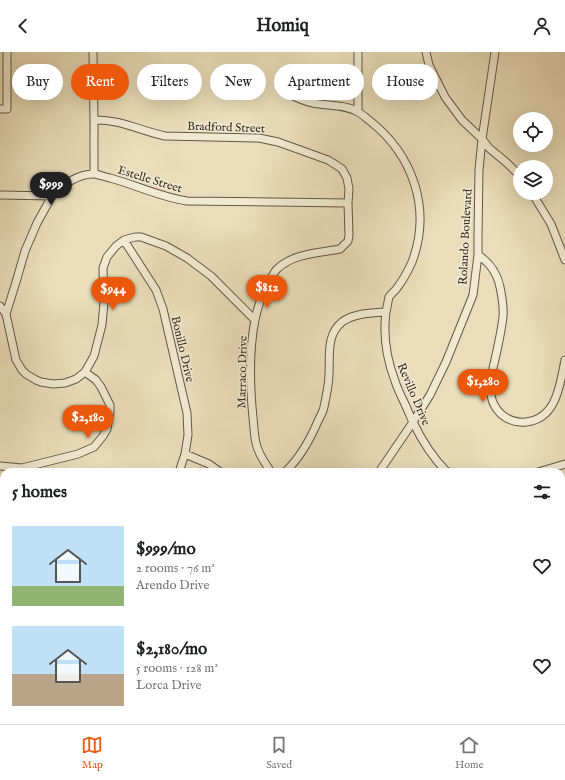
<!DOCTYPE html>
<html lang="en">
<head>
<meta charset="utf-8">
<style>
	body { margin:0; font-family:"IM FELL English",serif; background:#f2f2f2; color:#202124; height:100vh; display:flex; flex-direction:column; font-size:15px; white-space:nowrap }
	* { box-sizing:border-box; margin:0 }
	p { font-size:13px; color:#757577 }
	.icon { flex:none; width:22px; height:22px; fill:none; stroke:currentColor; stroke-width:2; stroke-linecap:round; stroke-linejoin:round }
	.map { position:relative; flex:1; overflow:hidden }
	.side { position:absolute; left:0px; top:416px; width:565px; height:256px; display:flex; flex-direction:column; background:#fff; border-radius:12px 12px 0 0; box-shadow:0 4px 16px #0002 }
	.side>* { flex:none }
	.guide { position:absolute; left:12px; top:12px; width:541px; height:36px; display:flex; gap:8px }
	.buttons { position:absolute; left:513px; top:60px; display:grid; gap:8px }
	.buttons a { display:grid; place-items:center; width:40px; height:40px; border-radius:50%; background:#fff; box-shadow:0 4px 16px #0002; font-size:20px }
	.price { position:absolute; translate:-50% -34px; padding:0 9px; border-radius:14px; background:#ea580c; color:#fff; font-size:13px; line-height:26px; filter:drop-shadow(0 1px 2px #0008) }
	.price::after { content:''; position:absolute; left:50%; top:24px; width:12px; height:9px; margin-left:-6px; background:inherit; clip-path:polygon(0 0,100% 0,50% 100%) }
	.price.on { background:#222; color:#fff }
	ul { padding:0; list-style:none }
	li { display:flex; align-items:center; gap:12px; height:100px; padding:0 12px }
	li span { display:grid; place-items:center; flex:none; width:112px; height:80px; border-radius:0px; color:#555 }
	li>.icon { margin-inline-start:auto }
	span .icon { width:48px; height:48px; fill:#fffc; stroke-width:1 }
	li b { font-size:17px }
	h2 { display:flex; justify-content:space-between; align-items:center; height:48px; padding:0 12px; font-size:17px }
	.tag { padding:0 14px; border-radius:18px; background:#fff; box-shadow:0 4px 16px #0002; font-size:14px; line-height:36px }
	.tag.on { background:#ea580c; color:#fff }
	header { display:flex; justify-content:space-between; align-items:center; height:52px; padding:0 12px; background:#fff; font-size:18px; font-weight:700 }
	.tab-bar { display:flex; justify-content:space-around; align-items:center; height:56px; border-top:1px solid #e0e0e0; background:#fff; font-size:11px; color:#757577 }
	.tab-bar a { display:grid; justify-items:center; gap:2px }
	.tab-bar .on { color:#ea580c }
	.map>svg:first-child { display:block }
</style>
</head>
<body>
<header><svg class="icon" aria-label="back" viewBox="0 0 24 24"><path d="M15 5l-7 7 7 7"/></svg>Homiq<svg class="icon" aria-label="person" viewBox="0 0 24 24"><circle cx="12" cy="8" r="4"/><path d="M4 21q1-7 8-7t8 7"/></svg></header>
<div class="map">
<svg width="565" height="672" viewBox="0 0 565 672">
	<rect width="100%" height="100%" fill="#eadeba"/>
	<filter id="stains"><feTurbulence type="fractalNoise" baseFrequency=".005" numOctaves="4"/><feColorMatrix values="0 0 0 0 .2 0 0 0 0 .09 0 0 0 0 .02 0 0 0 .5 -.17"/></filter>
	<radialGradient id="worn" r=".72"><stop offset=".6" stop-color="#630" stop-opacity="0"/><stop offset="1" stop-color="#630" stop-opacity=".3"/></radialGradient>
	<path fill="#d5a589" stroke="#382c21" d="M561,535H562L563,536L565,535V580L561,581Z
		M135,668H151L153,672H136Z
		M231,668H255L256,672H232Z"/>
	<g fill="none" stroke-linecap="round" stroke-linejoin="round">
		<defs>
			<path id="minor" d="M93,0L94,68V122
				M426,0L429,13L445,45L462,68L482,87L489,96L507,111L520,124
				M283,39C293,44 302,49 313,51C327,54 345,52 358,60C362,62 366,66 370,69C413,103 432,157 412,210C408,219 403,228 397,236C395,239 391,242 389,245C388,249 387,256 386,260C383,283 387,308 395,329C398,339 404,349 408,359C410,363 411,367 413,370C422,389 433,406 447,420
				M0,57H7V0
				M358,60V0
				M94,68C119,67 141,79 165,84L259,86L278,90L328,108L336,113L342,117L347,126L349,137L348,151L349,183L348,189L340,197C319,201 294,201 277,217C274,220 272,225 269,230C247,266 249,325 253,366C254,374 254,383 256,391C258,402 265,411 271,420
				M532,141L551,172L565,208
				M0,143L52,144C62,133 79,121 95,122C100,123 105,125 110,126C136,133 160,145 187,149L348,151
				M124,188L127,193L156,238L163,257L187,361L188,383L185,402L179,420
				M478,203C489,210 497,221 500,235C502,245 504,254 503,265C501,282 497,299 493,316C492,325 490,334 491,343C492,350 496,357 501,362C508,368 517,371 526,370C557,367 560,332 565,308
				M0,254L6,262L16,308L22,318L26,322L36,328L41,330L53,332L65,331L76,327L85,320L94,304L102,273L104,250L103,216L107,205L116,194L124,188L135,185H141L166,194L187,206L211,224L255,268
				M6,262L16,230L25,199L37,171L52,144
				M185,402L209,412L220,420
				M0,414L22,416L27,420
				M22,416L78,402L94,395L103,384L107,377L110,360V353L101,335L96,328L85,320
				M285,420C300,406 310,388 318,369C320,365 323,360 324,355C326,344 329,333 329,322C330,304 326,283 342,270C354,261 372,261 386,260
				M379,420L413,370L430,343L446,310L473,243L478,203V182L479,118L482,87L495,0
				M538,420L565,412
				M0,486L4,488
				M0,592L4,590
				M0,660L4,672
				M219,668L220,672
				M343,672L344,668
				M461,672L489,670L506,672"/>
			<path id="major" d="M561,492L565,491
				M561,508L565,507
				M49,672L60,668"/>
		</defs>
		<use href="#minor" stroke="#645847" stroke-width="9"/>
		<use href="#major" stroke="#382c21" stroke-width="11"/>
		<use href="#minor" stroke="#f1ead2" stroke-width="7"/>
		<use href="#major" stroke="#e5bf7d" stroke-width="9"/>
	</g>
	<g text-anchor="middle" stroke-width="3" stroke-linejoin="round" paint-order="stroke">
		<g font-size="12" fill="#382c21" stroke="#f1ead2">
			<text transform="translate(226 75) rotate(2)" y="4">Bradford Street</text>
			<text transform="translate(150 127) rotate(17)" y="4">Estelle Street</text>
			<text transform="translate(465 185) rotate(-87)" y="4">Rolando Boulevard</text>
			<text transform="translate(183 297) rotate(77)" y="4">Bonillo Drive</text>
			<text transform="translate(242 320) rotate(-89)" y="4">Marraco Drive</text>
			<text transform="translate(414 342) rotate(67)" y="4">Revillo Drive</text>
		</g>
	</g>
	<rect width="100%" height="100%" filter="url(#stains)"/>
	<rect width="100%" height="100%" fill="url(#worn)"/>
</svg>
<div class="buttons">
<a><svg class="icon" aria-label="locate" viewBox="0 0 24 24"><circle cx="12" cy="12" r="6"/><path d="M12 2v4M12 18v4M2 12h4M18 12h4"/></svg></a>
<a><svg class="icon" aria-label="layers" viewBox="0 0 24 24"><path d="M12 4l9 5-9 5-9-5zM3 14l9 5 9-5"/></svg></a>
</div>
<b class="price on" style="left:51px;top:154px">$999</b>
<b class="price" style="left:267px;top:257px">$812</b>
<b class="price" style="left:113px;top:259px">$944</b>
<b class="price" style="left:483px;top:351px">$1,280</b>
<b class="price" style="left:88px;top:387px">$2,180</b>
<div class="guide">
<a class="tag">Buy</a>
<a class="tag on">Rent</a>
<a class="tag">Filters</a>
<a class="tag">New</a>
<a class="tag">Apartment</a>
<a class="tag">House</a>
</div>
<section class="side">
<h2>5 homes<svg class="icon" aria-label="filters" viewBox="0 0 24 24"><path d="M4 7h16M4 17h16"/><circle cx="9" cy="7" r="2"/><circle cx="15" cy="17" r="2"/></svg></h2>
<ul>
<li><span style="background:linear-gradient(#bfe0f5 75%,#8fb573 0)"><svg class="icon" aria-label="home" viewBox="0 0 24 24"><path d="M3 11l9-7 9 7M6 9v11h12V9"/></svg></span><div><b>$999/mo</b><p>2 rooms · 76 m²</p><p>Arendo Drive</p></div><svg class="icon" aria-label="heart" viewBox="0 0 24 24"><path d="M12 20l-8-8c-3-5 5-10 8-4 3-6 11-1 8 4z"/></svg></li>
<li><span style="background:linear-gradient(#bfe0f5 60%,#b9a48a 0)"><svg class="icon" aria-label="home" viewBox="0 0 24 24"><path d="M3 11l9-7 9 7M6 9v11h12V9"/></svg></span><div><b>$2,180/mo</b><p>5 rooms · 128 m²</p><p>Lorca Drive</p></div><svg class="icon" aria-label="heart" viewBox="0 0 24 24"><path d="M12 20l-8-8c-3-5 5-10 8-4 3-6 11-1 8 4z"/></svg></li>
</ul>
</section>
</div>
<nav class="tab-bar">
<a class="on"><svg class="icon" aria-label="map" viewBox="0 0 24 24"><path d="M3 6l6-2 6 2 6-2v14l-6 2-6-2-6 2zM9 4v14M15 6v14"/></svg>Map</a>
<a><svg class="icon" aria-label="saved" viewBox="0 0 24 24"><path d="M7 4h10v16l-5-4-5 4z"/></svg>Saved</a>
<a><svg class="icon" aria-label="home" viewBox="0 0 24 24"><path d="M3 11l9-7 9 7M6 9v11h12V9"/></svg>Home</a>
</nav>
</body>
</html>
